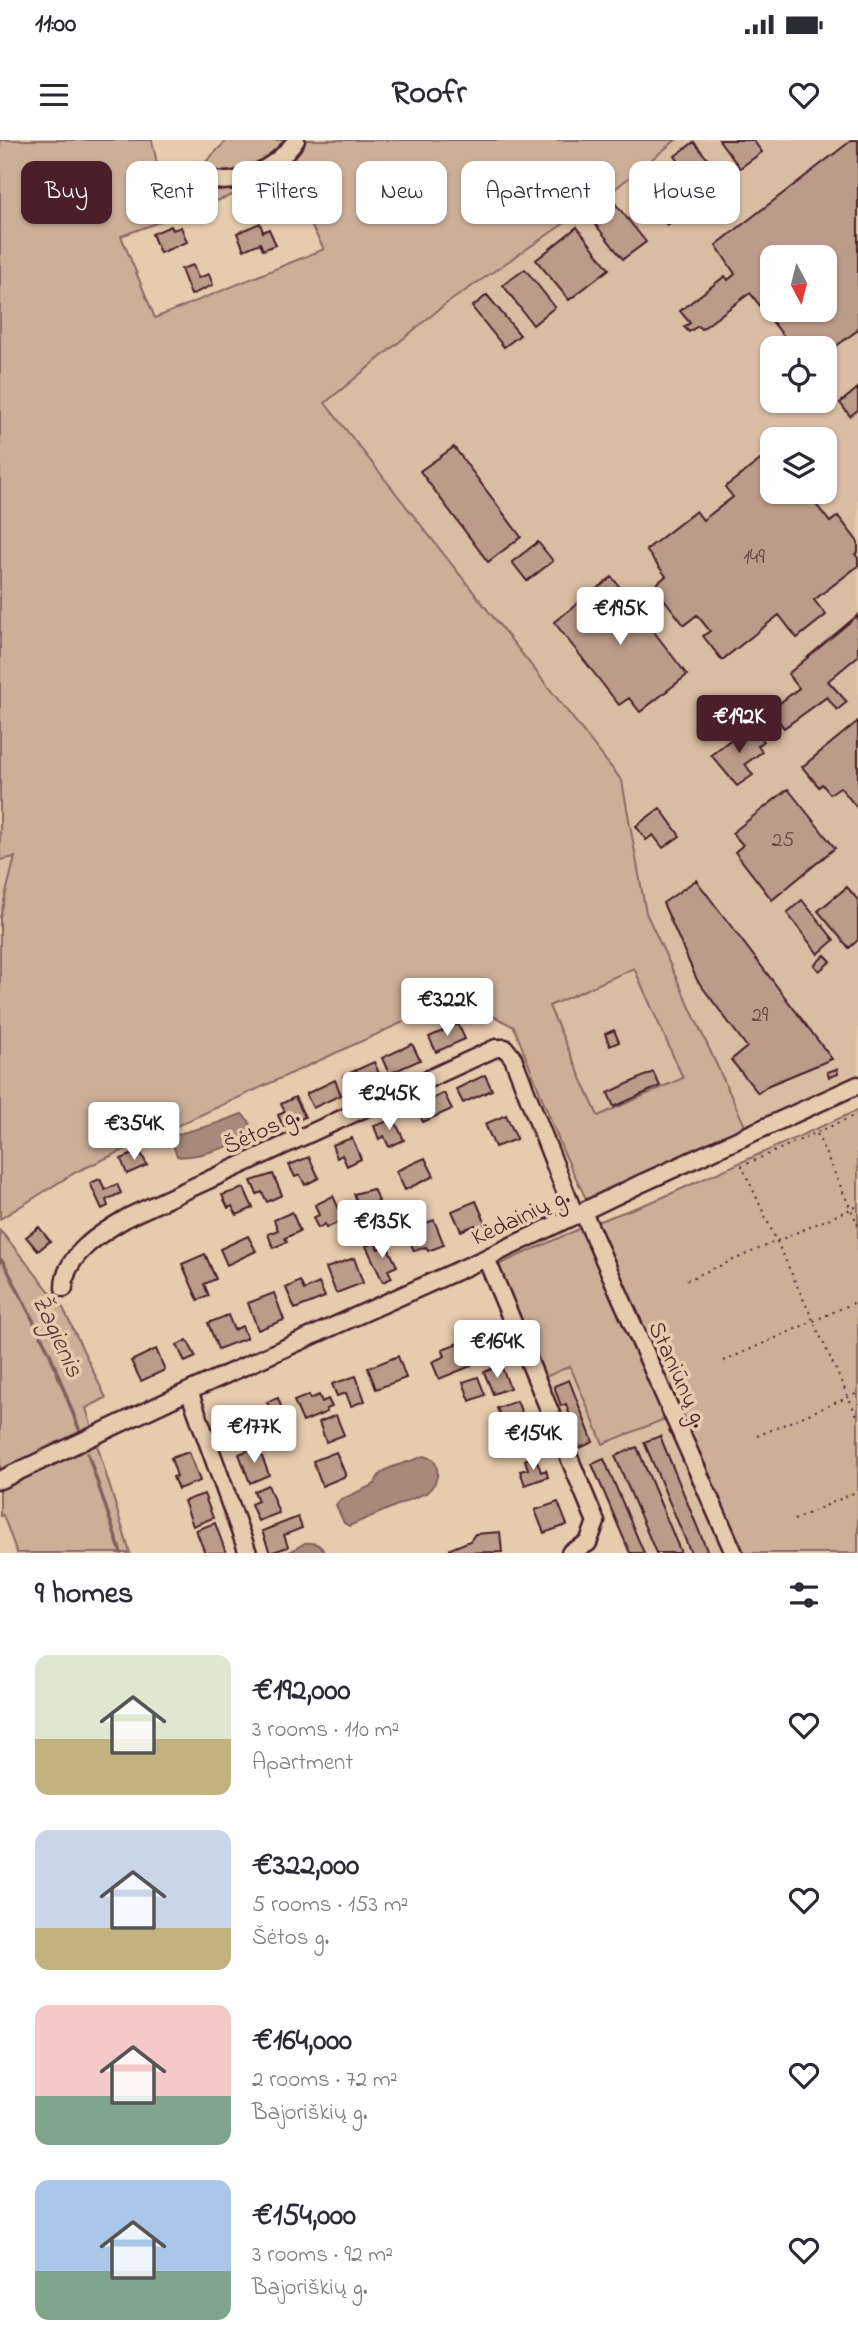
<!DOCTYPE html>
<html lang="en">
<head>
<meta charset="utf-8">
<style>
	body { margin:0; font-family:"Indie Flower",sans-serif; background:#f7f7f7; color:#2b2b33; height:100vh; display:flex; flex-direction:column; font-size:26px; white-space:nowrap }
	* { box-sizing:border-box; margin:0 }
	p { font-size:23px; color:#7c7c81 }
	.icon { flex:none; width:38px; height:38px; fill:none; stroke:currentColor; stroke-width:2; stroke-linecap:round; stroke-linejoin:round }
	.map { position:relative; height:1413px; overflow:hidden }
	.drawer { display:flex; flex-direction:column; background:#fff; flex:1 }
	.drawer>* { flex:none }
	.guide { position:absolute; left:21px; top:21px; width:817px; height:63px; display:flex; gap:14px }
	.needle { width:46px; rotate:173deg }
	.tools { position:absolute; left:760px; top:105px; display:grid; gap:14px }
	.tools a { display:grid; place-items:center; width:77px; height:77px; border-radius:14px; background:#fff; box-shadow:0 2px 5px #0004; font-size:35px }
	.price { position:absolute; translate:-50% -60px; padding:0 16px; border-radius:7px; background:#fff; color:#222; font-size:23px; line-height:46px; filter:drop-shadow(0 2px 4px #0008) }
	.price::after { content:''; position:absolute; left:50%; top:42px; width:21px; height:16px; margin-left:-10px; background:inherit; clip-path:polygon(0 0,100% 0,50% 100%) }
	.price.current { background:#4a1f2b; color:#fff }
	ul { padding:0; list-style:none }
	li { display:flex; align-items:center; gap:21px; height:175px; padding:0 35px }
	li span { display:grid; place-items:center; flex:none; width:196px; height:140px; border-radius:14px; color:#555 }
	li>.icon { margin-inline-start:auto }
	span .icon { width:84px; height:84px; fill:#fffc; stroke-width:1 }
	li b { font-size:30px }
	h2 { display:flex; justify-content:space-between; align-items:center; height:84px; padding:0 35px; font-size:30px }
	.chip { padding:0 24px; border-radius:14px; background:#fff; box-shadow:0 2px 5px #0004; font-size:24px; line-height:63px }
	.chip.current { background:#4a1f2b; color:#fff }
	.status { display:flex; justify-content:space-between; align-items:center; height:49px; padding:0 35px; background:#fff; direction:ltr }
	.status svg { height:19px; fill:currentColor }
	header { display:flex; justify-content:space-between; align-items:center; height:91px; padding:0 35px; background:#fff; font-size:32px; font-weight:800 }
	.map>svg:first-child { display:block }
</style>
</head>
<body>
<div class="status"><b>11:00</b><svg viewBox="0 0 49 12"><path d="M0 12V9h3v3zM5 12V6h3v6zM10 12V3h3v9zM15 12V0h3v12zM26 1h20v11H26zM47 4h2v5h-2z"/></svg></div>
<header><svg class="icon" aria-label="menu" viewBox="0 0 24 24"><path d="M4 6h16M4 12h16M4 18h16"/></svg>Roofr<svg class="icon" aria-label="heart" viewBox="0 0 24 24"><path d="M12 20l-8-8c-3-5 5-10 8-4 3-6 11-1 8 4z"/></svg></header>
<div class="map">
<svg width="858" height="1413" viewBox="0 0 858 1413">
	<rect width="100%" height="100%" fill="#e6cbad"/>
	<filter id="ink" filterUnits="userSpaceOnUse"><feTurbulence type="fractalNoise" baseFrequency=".0143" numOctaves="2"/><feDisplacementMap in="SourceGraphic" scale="14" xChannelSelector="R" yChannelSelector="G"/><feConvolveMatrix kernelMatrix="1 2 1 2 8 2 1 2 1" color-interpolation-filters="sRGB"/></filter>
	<g filter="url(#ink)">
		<path fill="#d9bda2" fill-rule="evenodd" d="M676,0H858V939L747,990L646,773L622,641L325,263L443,166L616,48ZM772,117H824V170H772ZM772,208H824V261H772ZM772,299H824V352H772Z
			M15,716L0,777V720Z
			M634,828L683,938L597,976L549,866Z
			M570,1226L667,1278L726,1413H628L590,1325L579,1329L541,1239Z"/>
		<path fill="#cdaf98" stroke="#8c6762" stroke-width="2" fill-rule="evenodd" d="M0,0H152L160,38L197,31L227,0H676L616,48L443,166L325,263L622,641L646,773L747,990L588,1063L563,1011L514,887L458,857L76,1032L0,1079V777L15,717L0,720ZM284,36L324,109L155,178L121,96ZM634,828L683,938L598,976L549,866Z
			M858,970V1413H726L667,1278L603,1304L570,1226L541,1239L496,1126L581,1088L659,1059Z
			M0,1090L63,1168L106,1258L86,1268L130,1413H17L3,1375L0,1376Z"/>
		<path fill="#aa897c" stroke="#845f5c" stroke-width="2" d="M242,974L249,981L251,987C248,993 245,997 240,1001C229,1008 188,1019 177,1016L171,1000L174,995L212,985Z
			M423,1316L433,1319C441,1332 438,1343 426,1353L349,1386L344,1383L336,1365L340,1360L375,1344C380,1324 407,1325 423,1316Z
			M305,1403C315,1402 320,1404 325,1413H288Z"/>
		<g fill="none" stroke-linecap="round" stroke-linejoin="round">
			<path stroke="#845f5c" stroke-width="3.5" d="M0,1119L4,1123L50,1214L79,1289
				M88,1314L121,1413"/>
		</g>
		<path fill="#bb9b89" stroke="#4a1f2b" stroke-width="2" fill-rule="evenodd" d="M719,0H753L762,12L740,28Z
			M852,0H858V190L824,215V208H793L750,153L702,189L698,186L689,192L684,187L690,183L680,171L725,136L728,140L735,134L716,105ZM772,117H824V170H772Z
			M694,2L725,41L703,56L675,16Z
			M658,29L680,55L685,52L696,65L667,85L638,44Z
			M614,62L646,102L623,119L591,79Z
			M260,83L263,92L269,89L276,105L263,110L260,103L244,110L237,93Z
			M171,86L173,90L181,87L187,102L160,113L152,94Z
			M577,87L609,129L569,160L536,120Z
			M193,125L198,138L209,134L213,145L191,155L181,129Z
			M525,129L555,167L533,185L503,145Z
			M487,155L520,195L504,207L472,167Z
			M858,248V270L850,276L840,263Z
			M454,307L521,397L488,422L420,331Z
			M772,311V352H806L830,382L838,376L858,402V412L855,414L858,418V426L814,460L826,475L797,498L779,475L722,520L703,496L710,491L697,475L684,485L654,446L666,436L646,410L696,371L703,380L733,357L725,347Z
			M538,402L553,421L527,441L512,422Z
			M612,437L687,535L640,572L629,558L619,565L554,482Z
			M858,475V516L828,541L847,562L837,570L827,557L784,588L771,570L799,548L788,534Z
			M858,581V669L840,647L830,654L822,644L819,647L802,627Z
			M751,584L764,601L758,606L762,612L745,624L753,635L737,646L711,615Z
			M788,649L835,708L772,760L735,712L743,705L732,693Z
			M660,668L680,696L663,708L653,695L646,700L636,686Z
			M696,740L832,919L769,945L758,953L731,920L747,907L697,840L663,763Z
			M847,747L858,760V800L849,808L818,771Z
			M802,760L834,800L818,814L787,773Z
			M825,815L831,821L819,831L814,825Z
			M458,884L465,899L436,912L429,897Z
			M614,890L619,902L610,906L605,894Z
			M412,904L420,920L389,934L382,918Z
			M374,922L381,938L350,952L343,936Z
			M837,929L838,934L829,937L827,932Z
			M653,932L660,946L614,967L608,953Z
			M485,935L492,950L463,963L456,949Z
			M335,940L341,955L313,968L306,954Z
			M444,953L452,969L423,982L416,967Z
			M295,957L305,977L283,987L278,975L285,972L281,964Z
			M506,975L517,999L495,1007L485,984Z
			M394,979L404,1000L389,1007L384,996L379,999L374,986Z
			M352,998L361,1019L347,1026L342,1015L337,1018L332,1005Z
			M140,1011L147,1025L127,1034L121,1019Z
			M309,1017L319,1038L305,1045L300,1035L295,1037L289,1025Z
			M425,1018L434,1036L405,1050L396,1031Z
			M273,1034L282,1055L267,1062L262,1052L257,1054L251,1041Z
			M100,1039L105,1050L117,1044L121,1053L106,1060L108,1066L102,1069L90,1043Z
			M244,1048L253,1068L237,1075L232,1066L228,1068L222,1055Z
			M373,1049L379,1061L360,1069L354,1054Z
			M333,1056L344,1080L326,1088L325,1084L318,1088L313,1078L319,1075L315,1065Z
			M476,1061L486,1084L477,1088L475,1085L461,1091L452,1071Z
			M292,1072L300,1091L285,1098L287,1102L273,1108L268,1094L278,1090L274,1080Z
			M434,1080L444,1105L428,1111L426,1107L414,1111L406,1091Z
			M39,1087L50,1101L38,1111L26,1097Z
			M248,1096L256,1111L227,1125L220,1109Z
			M375,1102L378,1109L386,1104L397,1126L388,1130L392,1138L383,1142L366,1106Z
			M205,1114L216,1139L204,1144L209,1156L198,1160L182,1124Z
			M354,1118L363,1143L336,1153L326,1128Z
			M300,1141L304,1150L319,1143L325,1157L295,1169L286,1148Z
			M274,1153L284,1180L258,1190L248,1163Z
			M228,1175L234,1190L242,1186L247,1198L218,1209L208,1183Z
			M187,1200L196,1217L185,1222L177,1205Z
			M461,1202L471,1226L439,1239L432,1222L445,1216L442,1209Z
			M156,1209L165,1230L141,1241L131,1221Z
			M398,1216L406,1238L376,1249L368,1228Z
			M501,1225L510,1248L493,1254L484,1232Z
			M356,1236L365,1261L351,1266L346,1253L337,1256L332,1244Z
			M478,1237L485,1255L470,1261L463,1242Z
			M569,1240L593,1302L580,1308L568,1277L570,1276L566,1264L561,1266L554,1246Z
			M309,1255L310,1259L319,1255L322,1262L328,1259L332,1267L326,1269L327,1272L303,1282L294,1261Z
			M278,1258L284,1274L274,1278L267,1262Z
			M517,1261L528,1288L508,1295L497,1268Z
			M336,1275L344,1295L326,1302L319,1282Z
			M660,1296L708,1413H691L644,1302Z
			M258,1306L269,1335L250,1343L239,1314Z
			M637,1307L681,1413H656L615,1316Z
			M189,1312L200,1341L178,1349L173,1337L177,1336L171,1318Z
			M336,1312L346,1336L322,1346L313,1321Z
			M535,1315L541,1332L546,1330L548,1337L525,1345L520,1331L528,1329L525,1320Z
			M604,1319L644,1413H630L592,1324Z
			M268,1345L279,1373L258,1381L251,1364L258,1361L254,1351Z
			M204,1354L213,1378L193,1386L184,1361Z
			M558,1362L567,1385L544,1393L535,1370Z
			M298,1377L302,1388L284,1395L288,1407L270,1413L262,1391Z
			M215,1383L226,1413H205L196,1390Z
			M500,1392L502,1412L451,1413L450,1409L470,1401L475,1394Z"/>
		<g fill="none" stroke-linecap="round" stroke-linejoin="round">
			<defs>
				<path id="minor" d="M197,31C227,56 278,28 296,0
					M583,1072L734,1413
					M486,1118L596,1382L588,1403L570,1413
					M64,1148C64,1114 104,1091 130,1076L496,908H505L513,918L575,1076
					M189,1251L248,1413
					M0,1340L189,1251L486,1118L640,1044L858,945"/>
			</defs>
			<use href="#minor" stroke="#4a1f2b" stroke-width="21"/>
			<path stroke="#4a1f2b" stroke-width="2" stroke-dasharray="2 5" stroke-linecap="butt" d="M858,974L742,1026L858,1278
				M817,994L858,1085
				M687,1140L858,1066
				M724,1221L858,1161
				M757,1296L858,1253
				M794,1380L858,1351"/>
			<use href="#minor" stroke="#e6cbad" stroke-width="16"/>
		</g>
	</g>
	<g text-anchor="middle" stroke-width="7" stroke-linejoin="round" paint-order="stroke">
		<g font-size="21" fill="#663e42">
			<text x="754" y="423">149</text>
			<text x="783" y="706">25</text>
			<text x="760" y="881">29</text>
		</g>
		<g font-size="24" fill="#4a1f2b" stroke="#e6cbad">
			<text transform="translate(261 990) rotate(-25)" y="8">Šėtos g.</text>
			<text transform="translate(520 1076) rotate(-25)" y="8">Kėdainių g.</text>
			<text transform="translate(679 1234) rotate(66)" y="8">Staniūnų g.</text>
		</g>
		<g font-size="26" font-style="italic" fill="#5d343b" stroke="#e6cbad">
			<text transform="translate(59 1195) rotate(65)" y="9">Žagienis</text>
		</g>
	</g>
</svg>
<div class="tools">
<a><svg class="needle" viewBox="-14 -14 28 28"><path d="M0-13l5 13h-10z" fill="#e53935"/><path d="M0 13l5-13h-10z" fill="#7c7c81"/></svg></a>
<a><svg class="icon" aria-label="locate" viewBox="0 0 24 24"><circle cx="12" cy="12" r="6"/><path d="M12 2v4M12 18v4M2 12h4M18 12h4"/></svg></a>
<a><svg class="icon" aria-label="layers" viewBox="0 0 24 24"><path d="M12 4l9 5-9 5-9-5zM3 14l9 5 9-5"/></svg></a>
</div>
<b class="price" style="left:620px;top:507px">€195K</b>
<b class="price current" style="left:739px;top:615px">€192K</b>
<b class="price" style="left:447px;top:898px">€322K</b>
<b class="price" style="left:389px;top:992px">€245K</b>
<b class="price" style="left:134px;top:1022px">€354K</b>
<b class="price" style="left:382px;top:1120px">€135K</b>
<b class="price" style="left:497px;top:1240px">€164K</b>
<b class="price" style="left:254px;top:1325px">€177K</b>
<b class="price" style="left:533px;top:1332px">€154K</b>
<div class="guide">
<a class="chip current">Buy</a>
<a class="chip">Rent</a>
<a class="chip">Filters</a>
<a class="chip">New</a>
<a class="chip">Apartment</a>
<a class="chip">House</a>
</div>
</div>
<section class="drawer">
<h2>9 homes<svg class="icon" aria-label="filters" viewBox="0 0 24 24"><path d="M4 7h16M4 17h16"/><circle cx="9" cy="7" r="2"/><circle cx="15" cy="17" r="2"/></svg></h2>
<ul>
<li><span style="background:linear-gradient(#dfe7d0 60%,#c2b280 0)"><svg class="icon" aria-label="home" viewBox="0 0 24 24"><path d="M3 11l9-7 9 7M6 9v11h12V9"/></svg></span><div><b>€192,000</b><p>3 rooms · 110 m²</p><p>Apartment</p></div><svg class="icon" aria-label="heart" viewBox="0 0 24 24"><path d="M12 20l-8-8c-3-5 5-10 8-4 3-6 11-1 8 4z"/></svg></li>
<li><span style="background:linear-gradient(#c9d6e8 70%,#c2b280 0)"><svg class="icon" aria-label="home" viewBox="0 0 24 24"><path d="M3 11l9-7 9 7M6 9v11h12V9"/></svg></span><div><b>€322,000</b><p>5 rooms · 153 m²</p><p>Šėtos g.</p></div><svg class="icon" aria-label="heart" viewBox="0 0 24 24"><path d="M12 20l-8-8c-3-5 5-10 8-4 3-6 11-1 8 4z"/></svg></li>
<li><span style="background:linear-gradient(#f6c9c9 65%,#7fa58c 0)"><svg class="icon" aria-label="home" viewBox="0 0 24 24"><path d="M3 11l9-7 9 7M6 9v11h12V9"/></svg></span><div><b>€164,000</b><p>2 rooms · 72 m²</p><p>Bajoriškių g.</p></div><svg class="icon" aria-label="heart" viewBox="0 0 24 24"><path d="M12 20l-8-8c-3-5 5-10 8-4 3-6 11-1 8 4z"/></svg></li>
<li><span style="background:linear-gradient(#a9c7e8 65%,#7fa58c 0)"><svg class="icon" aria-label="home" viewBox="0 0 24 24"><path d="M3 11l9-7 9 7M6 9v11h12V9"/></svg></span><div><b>€154,000</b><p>3 rooms · 92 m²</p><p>Bajoriškių g.</p></div><svg class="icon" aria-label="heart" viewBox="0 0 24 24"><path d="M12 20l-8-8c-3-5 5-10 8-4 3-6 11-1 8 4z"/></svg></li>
</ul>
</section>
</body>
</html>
